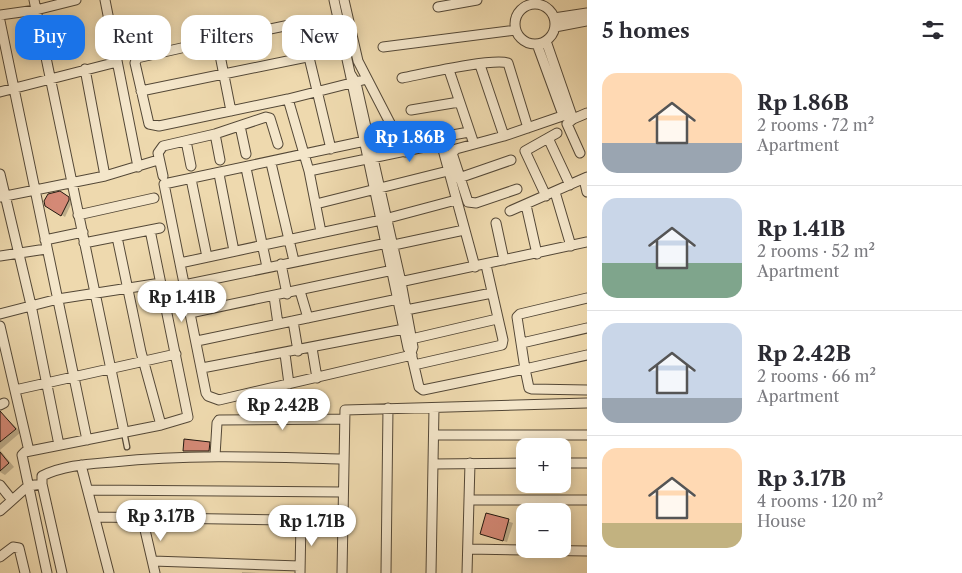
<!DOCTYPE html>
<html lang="en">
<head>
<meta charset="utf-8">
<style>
	body { margin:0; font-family:"Libre Caslon Text",serif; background:#f2f2f3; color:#2b2b33; height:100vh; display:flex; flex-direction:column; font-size:19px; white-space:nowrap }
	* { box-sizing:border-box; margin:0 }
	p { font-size:16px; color:#7c7c81 }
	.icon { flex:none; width:28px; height:28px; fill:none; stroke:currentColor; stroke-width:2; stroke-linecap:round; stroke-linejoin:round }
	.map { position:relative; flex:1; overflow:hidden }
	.drawer { display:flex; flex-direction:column; background:#fff; width:375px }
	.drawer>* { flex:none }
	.hud { position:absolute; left:15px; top:15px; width:475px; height:45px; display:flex; gap:10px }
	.buttons { position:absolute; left:516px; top:438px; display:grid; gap:10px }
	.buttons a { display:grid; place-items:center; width:55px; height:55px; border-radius:10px; background:#fff; box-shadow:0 2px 12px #0003; font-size:25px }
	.price { position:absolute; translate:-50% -42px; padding:0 11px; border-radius:18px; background:#fff; color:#222; font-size:16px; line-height:32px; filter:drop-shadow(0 1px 2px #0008) }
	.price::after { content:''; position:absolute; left:50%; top:30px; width:15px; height:11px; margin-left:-8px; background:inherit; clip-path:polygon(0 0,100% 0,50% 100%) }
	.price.active { background:#1a73e8; color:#fff }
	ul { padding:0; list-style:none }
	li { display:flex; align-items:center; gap:15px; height:125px; padding:0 15px }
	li+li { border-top:1px solid #e1e1e2 }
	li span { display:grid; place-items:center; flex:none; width:140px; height:100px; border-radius:15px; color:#555 }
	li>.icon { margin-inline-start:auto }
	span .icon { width:60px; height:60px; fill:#fffc; stroke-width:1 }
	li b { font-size:21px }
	h2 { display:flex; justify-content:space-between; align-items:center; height:60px; padding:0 15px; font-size:21px }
	.tag { padding:0 18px; border-radius:15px; background:#fff; box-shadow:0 2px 12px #0003; font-size:18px; line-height:45px }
	.tag.active { background:#1a73e8; color:#fff }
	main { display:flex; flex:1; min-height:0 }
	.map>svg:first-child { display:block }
</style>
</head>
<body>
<main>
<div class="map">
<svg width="587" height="573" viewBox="0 0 587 573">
	<rect width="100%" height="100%" fill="#eed9ae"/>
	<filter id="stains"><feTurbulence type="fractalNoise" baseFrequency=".004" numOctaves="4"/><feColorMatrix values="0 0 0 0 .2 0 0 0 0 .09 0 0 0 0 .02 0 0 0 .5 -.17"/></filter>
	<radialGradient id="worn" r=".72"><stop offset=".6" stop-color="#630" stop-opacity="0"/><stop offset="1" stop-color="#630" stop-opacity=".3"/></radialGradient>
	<path fill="#0003" d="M59,193L73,200L65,217L46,205Z
		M1,413L21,432L0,450V414Z
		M209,443L212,445L211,451H184Z
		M0,450L14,467L5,475L0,472Z
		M487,514L513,523L507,542L481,534Z
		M242,572L260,573H261H242Z"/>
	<path fill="#d48976" stroke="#21170f" d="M60,191L69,197V200L61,216L45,206L44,201L48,194Z
		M0,411L16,429L0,442Z
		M184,439L210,442L209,451H183Z
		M0,452L9,463L0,471Z
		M486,513L509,519L503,541L480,534Z"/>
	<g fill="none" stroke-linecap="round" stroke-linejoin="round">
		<defs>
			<path id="lane" d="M124,432L127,447"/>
			<path id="street" d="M34,0L124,432
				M105,0L138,167
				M334,0L350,73
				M344,0L358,61L405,152
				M515 24a20 20 0 1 1 40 0a20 20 0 1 1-40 0Z
				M438,7L477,0
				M0,15L36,10L76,0
				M554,18L587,13
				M0,21L87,440
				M555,27L587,21
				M217,40L137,58L135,63L149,124L159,126L288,99L367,79
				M546,41L573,119L587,113
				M537,44L563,115
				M383,47L516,30
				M480,65L504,136
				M85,69L105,176
				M449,70L474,144
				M350,73L356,83L401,282L413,347L411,353L408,348Z
				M402,78C423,74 491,58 508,63L528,128
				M141,91L307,57
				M0,92L117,62
				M288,99L309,171L321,232
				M411,110L459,102
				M231,111L217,40L299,23L301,24L331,149
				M573,119L567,124L580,153
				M240,126L246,154
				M215,134L220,160
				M447,136L469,132
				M548,138L570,185
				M186,141L191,166
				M365,141L164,184L206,393L208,396L219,400L412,355
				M271,163L294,261
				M246,168L267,267
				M309,171L439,144L442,146L475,267
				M0,174L31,305L59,445
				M219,174L234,251
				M163,176L158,153L163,146L215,134L266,117L270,118L278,144
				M459,178L511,160
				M191,179L207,257
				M584,179L587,192
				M517,189L476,203L468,202L452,153L456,149L504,136L571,113
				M555,192L571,246
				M546,196L525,151L557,133
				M0,197L105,176L158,160
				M316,204L448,171
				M526,205L537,254
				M510,211L587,177
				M78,215L154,198
				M496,223L504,260
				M117,237L141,352L161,425
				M45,240L83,232
				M84,243L160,228
				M389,246L464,230
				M0,256L46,249
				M180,263L381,220L456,200
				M281,264L287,294
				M395,283L587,242
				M184,285L387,243
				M300,291L308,318
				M274,296L278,324
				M401,311L492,293
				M190,313L393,270
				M0,314L58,299L161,283
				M293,321L298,351
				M0,326L29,451
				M407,340L497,319
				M197,341L398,299
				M522,343L587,328
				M312,348L317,378
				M411,353L419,387L423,390L525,369L517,317L520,314L587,298
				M285,354L289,384
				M587,355L525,369L529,388L532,389L587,390
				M414,365L502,345L503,340L486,265
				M202,368L404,329
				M15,390L176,354
				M0,405L4,403
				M434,435H587
				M215,456L217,423L219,420L344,419
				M562,463H587
				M433,464L525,463
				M81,465L109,573
				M0,485L12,500
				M89,490L342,492
				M469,500H587
				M0,511L28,486L42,484
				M96,517L343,521
				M142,517L155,573
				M468,549L587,551
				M0,557L13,547L19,548L25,573
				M153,561L300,566
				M47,573L22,455L25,452L161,425L188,417L150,230
				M62,573L42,484V476C64,465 90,464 113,462C190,454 266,457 343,459
				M300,573L301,521
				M342,573L345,410L587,403
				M386,573L388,408
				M431,573L434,408
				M467,573L470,463"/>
		</defs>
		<use href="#lane" stroke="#544837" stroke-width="7"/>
		<use href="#street" stroke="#544837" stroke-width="11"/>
		<use href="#lane" stroke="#f4e6ca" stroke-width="4.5"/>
		<use href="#street" stroke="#f4e6ca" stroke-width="9"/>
	</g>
	<rect width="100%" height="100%" filter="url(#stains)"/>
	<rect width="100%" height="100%" fill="url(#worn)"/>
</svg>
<div class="buttons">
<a>+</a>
<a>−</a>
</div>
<b class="price active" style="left:410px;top:163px">Rp 1.86B</b>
<b class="price" style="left:182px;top:323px">Rp 1.41B</b>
<b class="price" style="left:283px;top:431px">Rp 2.42B</b>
<b class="price" style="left:161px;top:542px">Rp 3.17B</b>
<b class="price" style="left:312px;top:547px">Rp 1.71B</b>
<div class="hud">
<a class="tag active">Buy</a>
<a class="tag">Rent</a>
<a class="tag">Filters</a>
<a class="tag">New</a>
</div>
</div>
<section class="drawer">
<h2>5 homes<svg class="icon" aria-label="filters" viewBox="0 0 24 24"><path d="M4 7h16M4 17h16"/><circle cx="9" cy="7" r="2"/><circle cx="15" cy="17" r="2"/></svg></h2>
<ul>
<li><span style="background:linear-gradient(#ffd9b3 70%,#9aa5b1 0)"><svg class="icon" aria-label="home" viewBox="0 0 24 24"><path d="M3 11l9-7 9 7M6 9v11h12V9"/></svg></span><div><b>Rp 1.86B</b><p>2 rooms · 72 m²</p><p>Apartment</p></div></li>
<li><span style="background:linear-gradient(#c9d6e8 65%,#7fa58c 0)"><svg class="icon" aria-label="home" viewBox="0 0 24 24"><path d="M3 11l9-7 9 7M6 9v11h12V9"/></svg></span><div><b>Rp 1.41B</b><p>2 rooms · 52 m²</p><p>Apartment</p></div></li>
<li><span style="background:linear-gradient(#c9d6e8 75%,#9aa5b1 0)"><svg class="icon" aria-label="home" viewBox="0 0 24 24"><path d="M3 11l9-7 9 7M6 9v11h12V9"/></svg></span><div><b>Rp 2.42B</b><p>2 rooms · 66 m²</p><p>Apartment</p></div></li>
<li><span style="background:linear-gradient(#ffd9b3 75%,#c2b280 0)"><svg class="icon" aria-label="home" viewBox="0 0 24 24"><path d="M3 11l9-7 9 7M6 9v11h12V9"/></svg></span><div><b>Rp 3.17B</b><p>4 rooms · 120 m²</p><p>House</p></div></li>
</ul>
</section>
</main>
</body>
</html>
